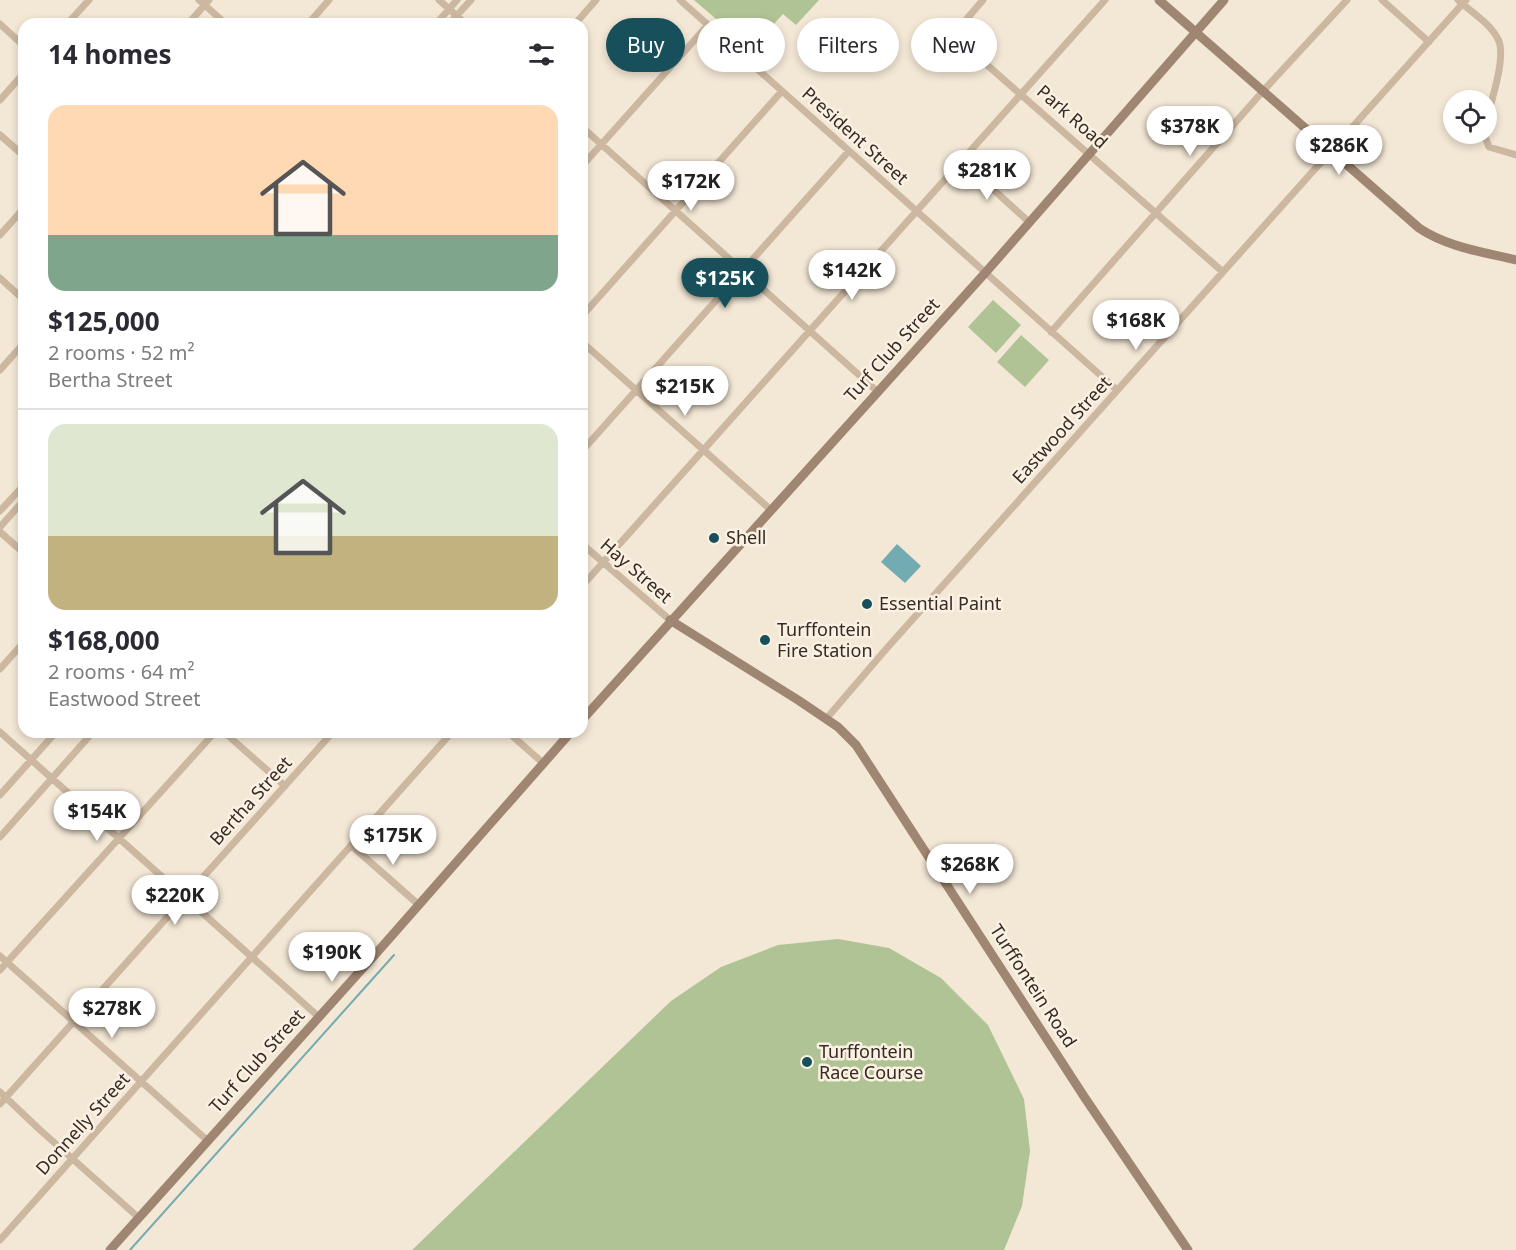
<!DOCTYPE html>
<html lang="en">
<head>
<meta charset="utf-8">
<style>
	body { margin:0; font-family:"Noto Sans",sans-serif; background:#f2f2f3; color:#2b2b33; height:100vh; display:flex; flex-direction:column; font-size:22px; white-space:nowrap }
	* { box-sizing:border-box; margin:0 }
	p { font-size:20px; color:#7c7c81 }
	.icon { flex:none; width:33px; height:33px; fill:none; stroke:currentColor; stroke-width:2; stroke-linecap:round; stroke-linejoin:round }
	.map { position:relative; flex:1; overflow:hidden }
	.drawer { position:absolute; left:18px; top:18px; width:570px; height:720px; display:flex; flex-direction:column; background:#fff; border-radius:18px; box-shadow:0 3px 9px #0003 }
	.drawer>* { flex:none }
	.guide { position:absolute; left:606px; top:18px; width:570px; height:54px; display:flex; gap:12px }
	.tools { position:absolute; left:1443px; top:90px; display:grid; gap:12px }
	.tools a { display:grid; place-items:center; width:54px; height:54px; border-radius:50%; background:#fff; box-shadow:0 3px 9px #0003; font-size:30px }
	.price { position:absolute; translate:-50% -51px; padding:0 14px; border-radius:21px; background:#fff; color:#222; font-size:20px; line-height:39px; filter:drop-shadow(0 2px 3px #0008) }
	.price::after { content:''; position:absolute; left:50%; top:36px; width:18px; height:14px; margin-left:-9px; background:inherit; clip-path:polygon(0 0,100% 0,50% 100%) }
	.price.current { background:#17505a; color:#fff }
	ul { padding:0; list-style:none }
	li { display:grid; align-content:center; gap:12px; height:318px; padding:0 30px }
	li+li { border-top:2px solid #e1e1e2 }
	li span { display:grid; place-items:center; height:186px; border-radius:18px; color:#555 }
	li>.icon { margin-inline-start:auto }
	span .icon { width:108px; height:108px; fill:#fffc; stroke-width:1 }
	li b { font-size:26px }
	h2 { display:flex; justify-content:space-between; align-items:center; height:72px; padding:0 30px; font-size:26px }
	.pill { padding:0 21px; border-radius:27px; background:#fff; box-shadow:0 3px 9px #0003; font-size:21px; line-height:54px }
	.pill.current { background:#17505a; color:#fff }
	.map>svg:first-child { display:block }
</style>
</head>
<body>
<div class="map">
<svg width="1516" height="1250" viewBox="0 0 1516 1250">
	<rect width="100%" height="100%" fill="#f3e7d5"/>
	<path fill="#b0c394" d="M694,0H819L796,25L783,14L751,49Z
		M993,300L1021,325L996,353L968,327Z
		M1021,335L1049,360L1025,387L997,362Z
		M838,939L889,948L941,978L988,1025L1024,1099L1030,1151L1022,1206L1004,1250H412L671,1001L721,967L778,945Z"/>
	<path fill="#72abb2" d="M897,544L921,566L905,583L881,562Z"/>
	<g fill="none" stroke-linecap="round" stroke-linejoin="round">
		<path stroke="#72abb2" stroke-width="2" d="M130,1250L394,955"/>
		<path stroke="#ccb7a1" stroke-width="7" d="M199,0L226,24
			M439,0L466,24
			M680,0L1117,390
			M983,0L953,35L1223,272
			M1382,0L1429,42
			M1458,0C1470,11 1490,23 1498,39C1507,56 1491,102 1486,121
			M0,24L24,46
			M67,24L89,0
			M188,24L209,0
			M308,24L329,0
			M436,24L457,0
			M449,24L471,0
			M575,24L596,0
			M0,100L24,73
			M582,127L878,392
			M1484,134L1489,147L1516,155
			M0,135L24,156
			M962,161L1029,222
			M582,166L708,25
			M0,235L24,208
			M0,278L24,300
			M582,316L782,91
			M1051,332L1263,91L1347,0
			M582,342L771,510
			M0,370L24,343
			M582,451L849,151
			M0,511L24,485
			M0,527L24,500
			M0,532L24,553
			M582,544L670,620
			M582,586L1105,0
			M0,669L24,642
			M826,719L887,648L1466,0
			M0,732L319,1017
			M224,732L285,786
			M508,732L543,763
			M0,795L56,732
			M0,837L93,732
			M352,846L419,905
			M0,956L208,1141
			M0,970L215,732
			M0,1092L39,1129L139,1218
			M0,1104L333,732
			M0,1240L452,732"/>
		<path stroke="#9f8672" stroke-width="9" d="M1159,0L1419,228C1447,247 1483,252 1516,260
			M670,620L798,700L838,727L856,745L1085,1098L1188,1250
			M582,720L986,272L1224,0
			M110,1250L380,949L571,732"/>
	</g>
	<g fill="#17505a" stroke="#fbf1e2" stroke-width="2">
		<circle cx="714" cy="538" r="6"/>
		<circle cx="867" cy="604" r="6"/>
		<circle cx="765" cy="640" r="6"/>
		<circle cx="807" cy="1062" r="6"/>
	</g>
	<g text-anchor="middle" stroke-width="5" stroke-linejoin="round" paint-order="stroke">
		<g font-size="18" fill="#352b24" stroke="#fbf1e2">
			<text transform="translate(1072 117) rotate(41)" y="6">Park Road</text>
			<text transform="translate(855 136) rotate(42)" y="6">President Street</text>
			<text transform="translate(892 350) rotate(-48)" y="6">Turf Club Street</text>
			<text transform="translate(1062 430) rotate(-48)" y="6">Eastwood Street</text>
			<text transform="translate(636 571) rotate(41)" y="6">Hay Street</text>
			<text transform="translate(251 801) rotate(-48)" y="6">Bertha Street</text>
			<text transform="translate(1033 986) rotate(57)" y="6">Turffontein Road</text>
			<text transform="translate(257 1061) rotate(-48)" y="6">Turf Club Street</text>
			<text transform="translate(83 1124) rotate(-48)" y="6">Donnelly Street</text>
		</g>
		<g font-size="18" fill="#352b24" stroke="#fbf1e2" text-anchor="start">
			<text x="726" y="544">Shell</text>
			<text x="879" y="610">Essential Paint</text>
			<text x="777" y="636">Turffontein<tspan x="777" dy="21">Fire Station</tspan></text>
			<text x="819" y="1058">Turffontein<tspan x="819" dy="21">Race Course</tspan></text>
		</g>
	</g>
</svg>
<div class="tools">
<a><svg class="icon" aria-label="locate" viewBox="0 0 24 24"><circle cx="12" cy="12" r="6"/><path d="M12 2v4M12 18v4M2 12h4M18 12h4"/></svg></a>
</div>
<b class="price" style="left:1190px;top:157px">$378K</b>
<b class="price" style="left:1339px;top:176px">$286K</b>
<b class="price" style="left:987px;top:201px">$281K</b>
<b class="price" style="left:691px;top:212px">$172K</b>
<b class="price" style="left:852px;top:301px">$142K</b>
<b class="price current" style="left:725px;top:309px">$125K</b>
<b class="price" style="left:1136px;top:351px">$168K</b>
<b class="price" style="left:685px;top:417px">$215K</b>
<b class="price" style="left:97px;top:842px">$154K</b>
<b class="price" style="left:393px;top:866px">$175K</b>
<b class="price" style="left:970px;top:895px">$268K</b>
<b class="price" style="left:175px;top:926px">$220K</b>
<b class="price" style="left:332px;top:983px">$190K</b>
<b class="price" style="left:112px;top:1039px">$278K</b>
<div class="guide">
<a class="pill current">Buy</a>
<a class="pill">Rent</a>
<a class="pill">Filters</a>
<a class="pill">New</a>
</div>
<section class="drawer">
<h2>14 homes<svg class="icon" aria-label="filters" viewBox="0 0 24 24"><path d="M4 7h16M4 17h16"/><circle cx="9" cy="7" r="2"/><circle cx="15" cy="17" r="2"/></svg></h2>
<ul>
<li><span style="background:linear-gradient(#ffd9b3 70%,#7fa58c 0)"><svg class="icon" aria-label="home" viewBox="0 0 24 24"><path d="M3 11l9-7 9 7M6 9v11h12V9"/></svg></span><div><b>$125,000</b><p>2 rooms · 52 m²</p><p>Bertha Street</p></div></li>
<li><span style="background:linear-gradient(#dfe7d0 60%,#c2b280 0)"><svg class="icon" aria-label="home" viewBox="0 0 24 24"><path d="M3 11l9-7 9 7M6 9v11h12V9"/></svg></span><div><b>$168,000</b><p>2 rooms · 64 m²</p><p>Eastwood Street</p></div></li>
</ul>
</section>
</div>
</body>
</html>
